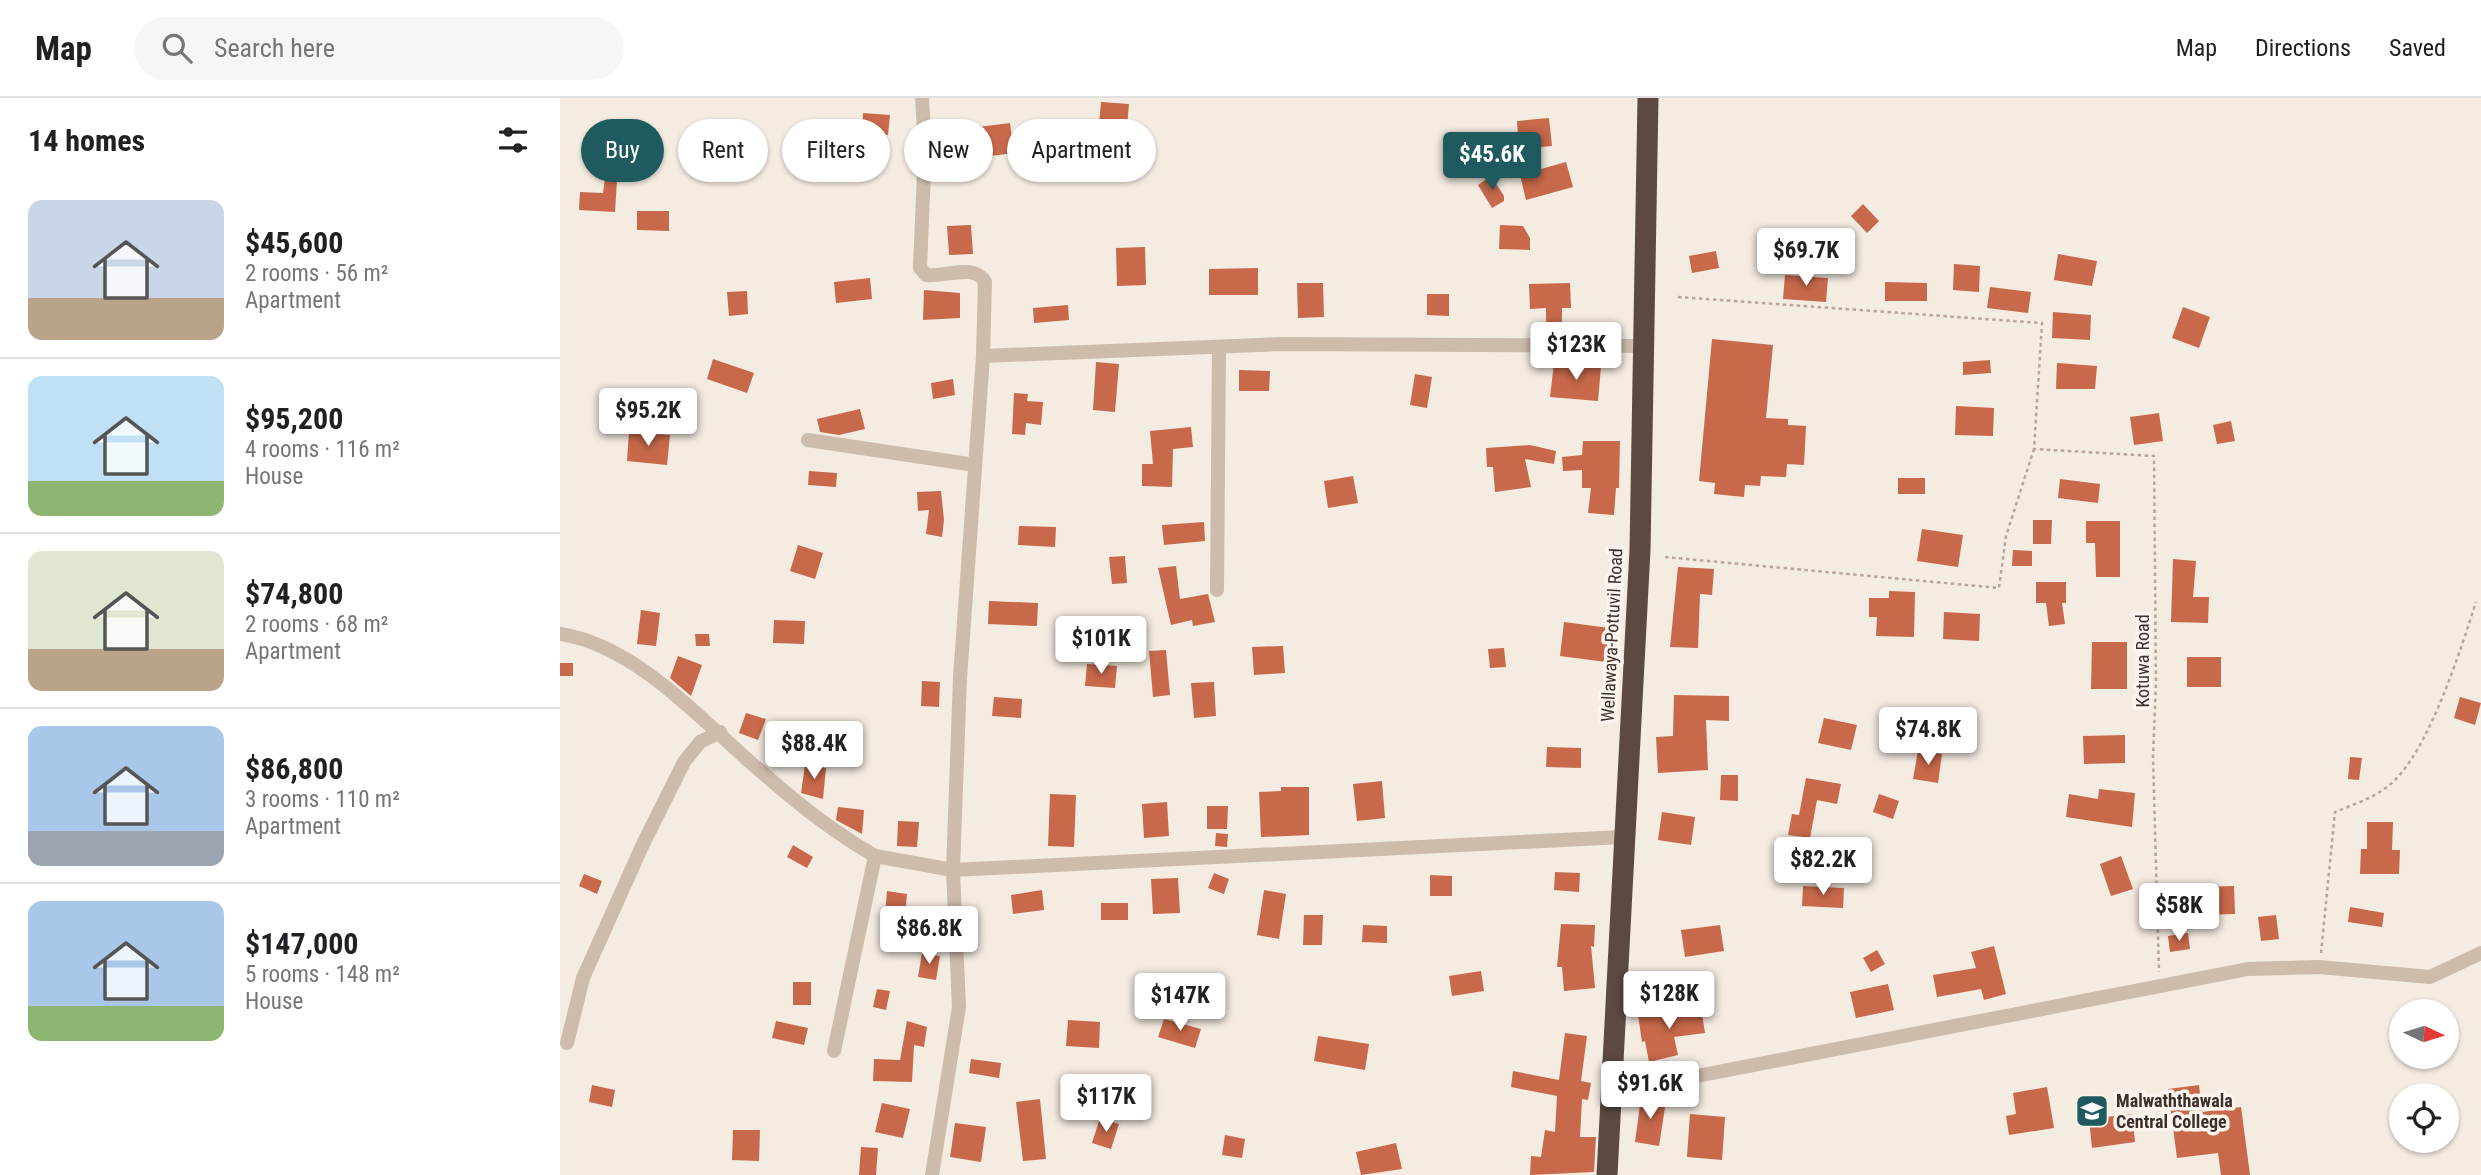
<!DOCTYPE html>
<html lang="en">
<head>
<meta charset="utf-8">
<style>
	body { margin:0; font-family:"Roboto Condensed",sans-serif; background:#f6f6f6; color:#202124; height:100vh; display:flex; flex-direction:column; font-size:26px; white-space:nowrap }
	* { box-sizing:border-box; margin:0 }
	p { font-size:23px; color:#757577 }
	.icon { flex:none; width:38px; height:38px; fill:none; stroke:currentColor; stroke-width:2; stroke-linecap:round; stroke-linejoin:round }
	.map { position:relative; flex:1; overflow:hidden }
	.panel { display:flex; flex-direction:column; background:#fff; width:560px }
	.panel>* { flex:none }
	.hud { position:absolute; left:21px; top:21px; width:665px; height:63px; display:flex; gap:14px }
	.needle { width:46px; rotate:94deg }
	.buttons { position:absolute; left:1829px; top:901px; display:grid; gap:14px }
	.buttons a { display:grid; place-items:center; width:70px; height:70px; border-radius:50%; background:#fff; box-shadow:0 2px 5px #0004; font-size:35px }
	.price { position:absolute; translate:-50% -60px; padding:0 16px; border-radius:7px; background:#fff; color:#222; font-size:23px; line-height:46px; filter:drop-shadow(0 2px 4px #0008) }
	.price::after { content:''; position:absolute; left:50%; top:42px; width:21px; height:16px; margin-left:-10px; background:inherit; clip-path:polygon(0 0,100% 0,50% 100%) }
	.price.selected { background:#1f5a5e; color:#fff }
	ul { padding:0; list-style:none }
	li { display:flex; align-items:center; gap:21px; height:175px; padding:0 28px }
	li+li { border-top:2px solid #e0e0e0 }
	li span { display:grid; place-items:center; flex:none; width:196px; height:140px; border-radius:14px; color:#555 }
	li>.icon { margin-inline-start:auto }
	span .icon { width:84px; height:84px; fill:#fffc; stroke-width:1 }
	li b { font-size:30px }
	h2 { display:flex; justify-content:space-between; align-items:center; height:84px; padding:0 28px; font-size:30px }
	.chip { padding:0 24px; border-radius:32px; background:#fff; box-shadow:0 2px 5px #0004; font-size:24px; line-height:63px }
	.chip.selected { background:#1f5a5e; color:#fff }
	header { display:flex; align-items:center; gap:42px; box-sizing:border-box; height:98px; padding:0 35px; background:#fff; border-bottom:2px solid #e0e0e0 }
	header strong { font-size:33px }
	nav { display:flex; gap:38px; margin-inline-start:auto; font-size:24px }
	.search { width:490px; height:63px; background:#f6f6f6; display:flex; align-items:center; gap:18px; box-sizing:border-box; padding:0 24px; border-radius:38px; color:#757577; font-size:26px }
	main { display:flex; flex:1; min-height:0 }
	.map>svg:first-child { display:block }
</style>
</head>
<body>
<header>
<strong>Map</strong>
<div class="search"><svg class="icon" aria-label="search" viewBox="0 0 24 24"><circle cx="10" cy="10" r="6"/><path d="M15 15l6 6"/></svg>Search here</div>
<nav><a>Map</a><a>Directions</a><a>Saved</a></nav>
</header>
<main>
<section class="panel">
<h2>14 homes<svg class="icon" aria-label="filters" viewBox="0 0 24 24"><path d="M4 7h16M4 17h16"/><circle cx="9" cy="7" r="2"/><circle cx="15" cy="17" r="2"/></svg></h2>
<ul>
<li><span style="background:linear-gradient(#c9d6e8 70%,#b9a48a 0)"><svg class="icon" aria-label="home" viewBox="0 0 24 24"><path d="M3 11l9-7 9 7M6 9v11h12V9"/></svg></span><div><b>$45,600</b><p>2 rooms · 56 m²</p><p>Apartment</p></div></li>
<li><span style="background:linear-gradient(#bfe0f5 75%,#8fb573 0)"><svg class="icon" aria-label="home" viewBox="0 0 24 24"><path d="M3 11l9-7 9 7M6 9v11h12V9"/></svg></span><div><b>$95,200</b><p>4 rooms · 116 m²</p><p>House</p></div></li>
<li><span style="background:linear-gradient(#dfe7d0 70%,#b9a48a 0)"><svg class="icon" aria-label="home" viewBox="0 0 24 24"><path d="M3 11l9-7 9 7M6 9v11h12V9"/></svg></span><div><b>$74,800</b><p>2 rooms · 68 m²</p><p>Apartment</p></div></li>
<li><span style="background:linear-gradient(#a9c7e8 75%,#9aa5b1 0)"><svg class="icon" aria-label="home" viewBox="0 0 24 24"><path d="M3 11l9-7 9 7M6 9v11h12V9"/></svg></span><div><b>$86,800</b><p>3 rooms · 110 m²</p><p>Apartment</p></div></li>
<li><span style="background:linear-gradient(#a9c7e8 75%,#8fb573 0)"><svg class="icon" aria-label="home" viewBox="0 0 24 24"><path d="M3 11l9-7 9 7M6 9v11h12V9"/></svg></span><div><b>$147,000</b><p>5 rooms · 148 m²</p><p>House</p></div></li>
</ul>
</section>
<div class="map">
<svg width="1921" height="1077" viewBox="0 0 1921 1077">
	<rect width="100%" height="100%" fill="#f4ebe1"/>
	<path fill="#c8694b" d="M541,4L569,6L565,51L537,49Z
		M303,15L330,17L328,37L302,35Z
		M989,20L992,48L959,51L957,23Z
		M450,25L454,55L391,63L387,33Z
		M1006,64L1013,89L966,102L960,77Z
		M47,66L58,67L55,114L19,112L20,94L43,95Z
		M931,78L944,98V103L932,110L918,87Z
		M1303,106L1319,123L1307,135L1291,118Z
		M77,113H109V133L77,132Z
		M411,127L413,156L389,157L387,128Z
		M940,127L963,128L970,140V152L939,151Z
		M585,149L586,187L557,188L556,150Z
		M1156,153L1159,170L1132,175L1129,158Z
		M1498,156L1537,163L1532,188L1494,182Z
		M1394,166L1420,168L1419,194L1393,192Z
		M698,170V197H649V171Z
		M1225,177L1268,180L1266,204L1223,201Z
		M310,180L312,201L276,205L274,184Z
		M1325,184L1367,185V203H1325Z
		M737,185H763L764,219L738,220Z
		M1010,185L1011,210H1002V231H986V210L970,211L969,186Z
		M1430,189L1471,194L1468,215L1427,210Z
		M364,192L400,195V220L363,222Z
		M187,193L188,216L169,218L167,194Z
		M867,196H889V218L867,217Z
		M508,207L509,222L474,225L473,210Z
		M1623,209L1650,219L1639,250L1612,240Z
		M1493,214L1531,217L1530,242L1492,240Z
		M1152,241L1213,247L1206,320L1228,321V327L1246,328L1244,367L1227,366L1226,379L1201,378L1200,388L1185,387L1184,399L1154,396L1155,385L1139,383Z
		M153,261L194,275L187,295L147,281Z
		M1430,262L1431,275L1403,277V264Z
		M536,264L559,266L555,314L533,312Z
		M994,265L1041,269L1038,303L990,299Z
		M1497,265L1537,268L1535,291H1496Z
		M679,272L710,273L709,293H679Z
		M855,276L872,279L867,310L850,307Z
		M393,281L395,297L373,301L371,285Z
		M454,295L468,296L467,303L483,304L481,327L466,325L465,337L452,336Z
		M1396,308L1434,310L1433,338L1395,337Z
		M300,311L305,331L279,337L260,334L257,321Z
		M1599,315L1603,343L1574,347L1570,319Z
		M1671,323L1675,343L1657,346L1653,327Z
		M631,329L633,349L613,351L612,389L582,388V366H593L590,333Z
		M69,334L110,337L107,367L67,363Z
		M1023,343H1060L1059,390H1056L1054,417L1028,415L1031,390H1022V372L1003,373L1002,359L1022,357Z
		M970,347L996,353L994,366L965,361L971,389L935,394L933,369H927L926,350Z
		M249,373L277,375L276,389L248,387Z
		M793,378L798,405L768,410L764,383Z
		M1338,380H1365V396H1338Z
		M1500,381L1540,386L1538,405L1498,400Z
		M381,393L384,422L382,439L366,436L369,412L358,413L357,394Z
		M1473,422H1492L1491,446H1473Z
		M1526,423H1560V479H1536L1535,445H1526Z
		M644,424L645,443L604,447L602,427Z
		M459,428L496,429L495,449L458,447Z
		M1362,431L1403,437L1398,469L1357,463Z
		M238,447L263,455L255,481L230,473Z
		M1453,452L1472,453V468H1452Z
		M565,458L567,485L552,486L549,459Z
		M1613,461L1636,463L1633,499H1649L1648,525L1611,524Z
		M616,468L620,501L648,496L655,524L633,528L632,522L611,527L598,470Z
		M1118,469L1154,471L1152,497L1140,496L1138,550L1110,549Z
		M1476,484H1506V505H1502L1505,526L1489,528L1486,505H1476Z
		M1329,493L1355,494L1354,539L1316,538L1317,519H1309V500H1329Z
		M429,503L478,505L477,528L428,526Z
		M81,512L100,515L96,548L77,546Z
		M1384,514L1420,516L1419,543L1383,541Z
		M214,522L245,523L244,546L213,545Z
		M1004,524L1049,530L1046,564L1000,558Z
		M135,536H149L150,548H136Z
		M1532,544H1567V591H1531Z
		M723,548L725,575L694,577L692,549Z
		M944,550L946,569L930,570L928,551Z
		M606,552L610,597L593,599L589,553Z
		M118,558L142,567L131,598L110,580Z
		M1627,559H1661V589H1627Z
		M0,565H13V578H0Z
		M527,566L557,568L555,590L525,588Z
		M362,583L380,584L379,609L361,608Z
		M654,584L656,618L634,620L631,585Z
		M1114,597L1169,598V623L1146,622L1148,672L1098,675L1096,639L1113,638Z
		M434,599L462,601L461,620L432,618Z
		M1900,599L1921,605L1915,627L1894,620Z
		M186,615L206,621L198,642L179,635Z
		M1264,620L1297,627L1291,652L1258,645Z
		M1565,637V665L1524,666L1523,638Z
		M218,641L238,650L229,669L210,659Z
		M987,649L1021,650V670L986,669Z
		M1358,653L1382,656L1378,685L1353,681Z
		M1790,659L1802,660L1799,682L1788,681Z
		M245,667L266,670L263,701L241,695Z
		M1161,677H1178V703L1160,702Z
		M1246,680L1281,686L1277,706L1257,702L1250,740L1228,737L1232,716L1239,717Z
		M822,683L825,720L797,723L793,686Z
		M721,689H749V737L701,739L699,694L721,693Z
		M1539,691L1575,695L1572,729L1506,719L1509,696L1538,701Z
		M490,696L516,697L514,749L488,748Z
		M1319,696L1339,703L1333,721L1313,714Z
		M607,704L609,738L584,740L582,706Z
		M647,708H668L667,731H647Z
		M278,709L304,712L302,736L276,722Z
		M1102,714L1135,719L1131,747L1098,742Z
		M338,723L359,724L357,749L337,748Z
		M1807,724H1833L1832,752H1840L1839,776H1800L1801,751H1807Z
		M656,735L668,736L667,749L655,748Z
		M233,747L253,759L247,770L227,759Z
		M1561,758L1573,791L1551,798L1540,766Z
		M995,774L1020,775L1019,794L994,792Z
		M654,775L669,781L664,796L648,790Z
		M24,776L42,783L37,796L19,788Z
		M870,777L892,778V798H870Z
		M618,780L620,815L593,816L591,781Z
		M1243,788L1284,790L1283,810L1242,808Z
		M1674,788L1675,816L1641,817V789Z
		M482,792L484,812L453,816L451,797Z
		M704,792L726,796L719,841L697,837Z
		M327,793L347,796L344,829L324,827Z
		M541,805H568V822H541Z
		M1790,809L1824,815L1822,829L1788,824Z
		M744,817H763L762,847H743Z
		M1716,817L1719,841L1701,843L1698,819Z
		M1001,826L1035,827L1034,849L1031,848L1035,890L1004,893L1002,869H997Z
		M803,827L827,828V845L802,844Z
		M1160,827L1164,853L1125,859L1121,832Z
		M1628,835L1630,851L1610,854L1608,838Z
		M1434,848L1446,896L1424,902L1421,891L1377,899L1373,877L1416,870L1411,854Z
		M1317,852L1325,866L1311,874L1303,860Z
		M362,855L380,858L376,882L358,879Z
		M921,873L924,893L892,898L889,878Z
		M233,884H251V907H233Z
		M1328,886L1334,912L1296,920L1290,894Z
		M317,891L330,893L326,912L313,909Z
		M1141,909L1145,935L1114,939L1118,957L1089,964L1085,943L1082,944L1078,917Z
		M604,921L641,931L635,950L598,939Z
		M508,922L540,924L539,950L506,948Z
		M216,923L248,930L244,947L212,940Z
		M347,923L367,929L364,949L354,947L352,984L313,983L314,961L340,962Z
		M1005,935L1027,938L1021,983L1031,985L1028,1002L1022,1001L1020,1039H1036L1034,1074L970,1077L971,1058L981,1059L985,1032L995,1034L997,998L951,989L953,973L999,982Z
		M758,938L809,946L805,972L754,963Z
		M411,961L441,965L439,980L409,975Z
		M32,987L55,992L52,1009L29,1004Z
		M1639,987L1642,1014L1681,1009L1690,1077H1661L1658,1055L1617,1060L1608,991Z
		M1487,989L1494,1030L1449,1037L1446,1018L1456,1016L1453,995Z
		M1081,999L1106,1003L1099,1048L1075,1044Z
		M480,1001L486,1061L463,1063L456,1004Z
		M322,1005L350,1011L343,1040L315,1034Z
		M1130,1016L1165,1019L1162,1062L1127,1059Z
		M1572,1016L1575,1044L1532,1050L1529,1021Z
		M540,1020L559,1026L551,1051L532,1045Z
		M395,1025L426,1029L421,1064L390,1059Z
		M173,1032H200L199,1063L172,1062Z
		M665,1037L685,1041L682,1060L662,1057Z
		M836,1045L842,1071L801,1077L796,1054Z
		M301,1049L318,1050L316,1077H299Z"/>
	<g fill="none" stroke-linecap="round" stroke-linejoin="round">
		<path stroke="#b9a596" stroke-width="2.5" stroke-dasharray="3.5 3.5" stroke-linecap="butt" d="M1118,199L1482,225L1474,351L1594,358L1596,586L1593,659L1599,874
			M1105,459L1439,490L1446,438L1474,351
			M1761,855L1775,714C1792,707 1814,700 1828,688C1867,659 1901,551 1916,504"/>
		<path stroke="#cdbbac" stroke-width="14" d="M362,0L365,49L360,170L366,177C385,179 415,165 425,184L423,258L400,580L393,772L399,909L372,1077
			M423,258L722,246L1085,248
			M248,342L415,367
			M657,492L659,249
			M0,536C79,548 145,627 204,676C239,707 275,735 315,758
			M7,945L23,880L83,746L124,664L140,644L160,634
			M274,953L315,758L393,772L1063,739
			M1053,977L1101,985L1688,871L1759,869L1870,879L1921,855"/>
		<path stroke="#5c4a42" stroke-width="21" d="M1047,1077L1080,452L1088,0"/>
	</g>
	<defs>
		<symbol id="school-square" viewBox="-11 -11 22 22"><rect x="-9" y="-9" width="18" height="18" rx="4" fill="#1f5a5e" stroke="#fbf5ee"/><path d="M0-5L7-2L0 1L-7-2ZM-4 1L0 2.5L4 1V4Q0 6-4 4Z" fill="#fff"/></symbol>
	</defs>
	<g fill-rule="evenodd">
		<use href="#school-square" x="1513" y="994" width="38" height="38"/>
	</g>
	<g text-anchor="middle" stroke-width="7" stroke-linejoin="round" paint-order="stroke">
		<g font-size="18" fill="#3b302b" stroke="#fbf5ee">
			<text transform="translate(1052 537) rotate(-87)" y="6">Wellawaya-Pottuvil Road</text>
			<text transform="translate(1583 563) rotate(-90)" y="6">Kotuwa Road</text>
		</g>
		<g font-size="18" font-weight="bold" fill="#3b302b" stroke="#fbf5ee" text-anchor="start">
			<text x="1556" y="1009">Malwaththawala<tspan x="1556" dy="21">Central College</tspan></text>
		</g>
	</g>
</svg>
<div class="buttons">
<a><svg class="needle" viewBox="-14 -14 28 28"><path d="M0-13l5 13h-10z" fill="#e53935"/><path d="M0 13l5-13h-10z" fill="#757577"/></svg></a>
<a><svg class="icon" aria-label="locate" viewBox="0 0 24 24"><circle cx="12" cy="12" r="6"/><path d="M12 2v4M12 18v4M2 12h4M18 12h4"/></svg></a>
</div>
<b class="price selected" style="left:932px;top:94px">$45.6K</b>
<b class="price" style="left:1246px;top:190px">$69.7K</b>
<b class="price" style="left:1016px;top:284px">$123K</b>
<b class="price" style="left:88px;top:350px">$95.2K</b>
<b class="price" style="left:541px;top:578px">$101K</b>
<b class="price" style="left:1368px;top:669px">$74.8K</b>
<b class="price" style="left:254px;top:683px">$88.4K</b>
<b class="price" style="left:1263px;top:799px">$82.2K</b>
<b class="price" style="left:1619px;top:845px">$58K</b>
<b class="price" style="left:369px;top:868px">$86.8K</b>
<b class="price" style="left:1109px;top:933px">$128K</b>
<b class="price" style="left:620px;top:935px">$147K</b>
<b class="price" style="left:1090px;top:1023px">$91.6K</b>
<b class="price" style="left:546px;top:1036px">$117K</b>
<div class="hud">
<a class="chip selected">Buy</a>
<a class="chip">Rent</a>
<a class="chip">Filters</a>
<a class="chip">New</a>
<a class="chip">Apartment</a>
</div>
</div>
</main>
</body>
</html>
